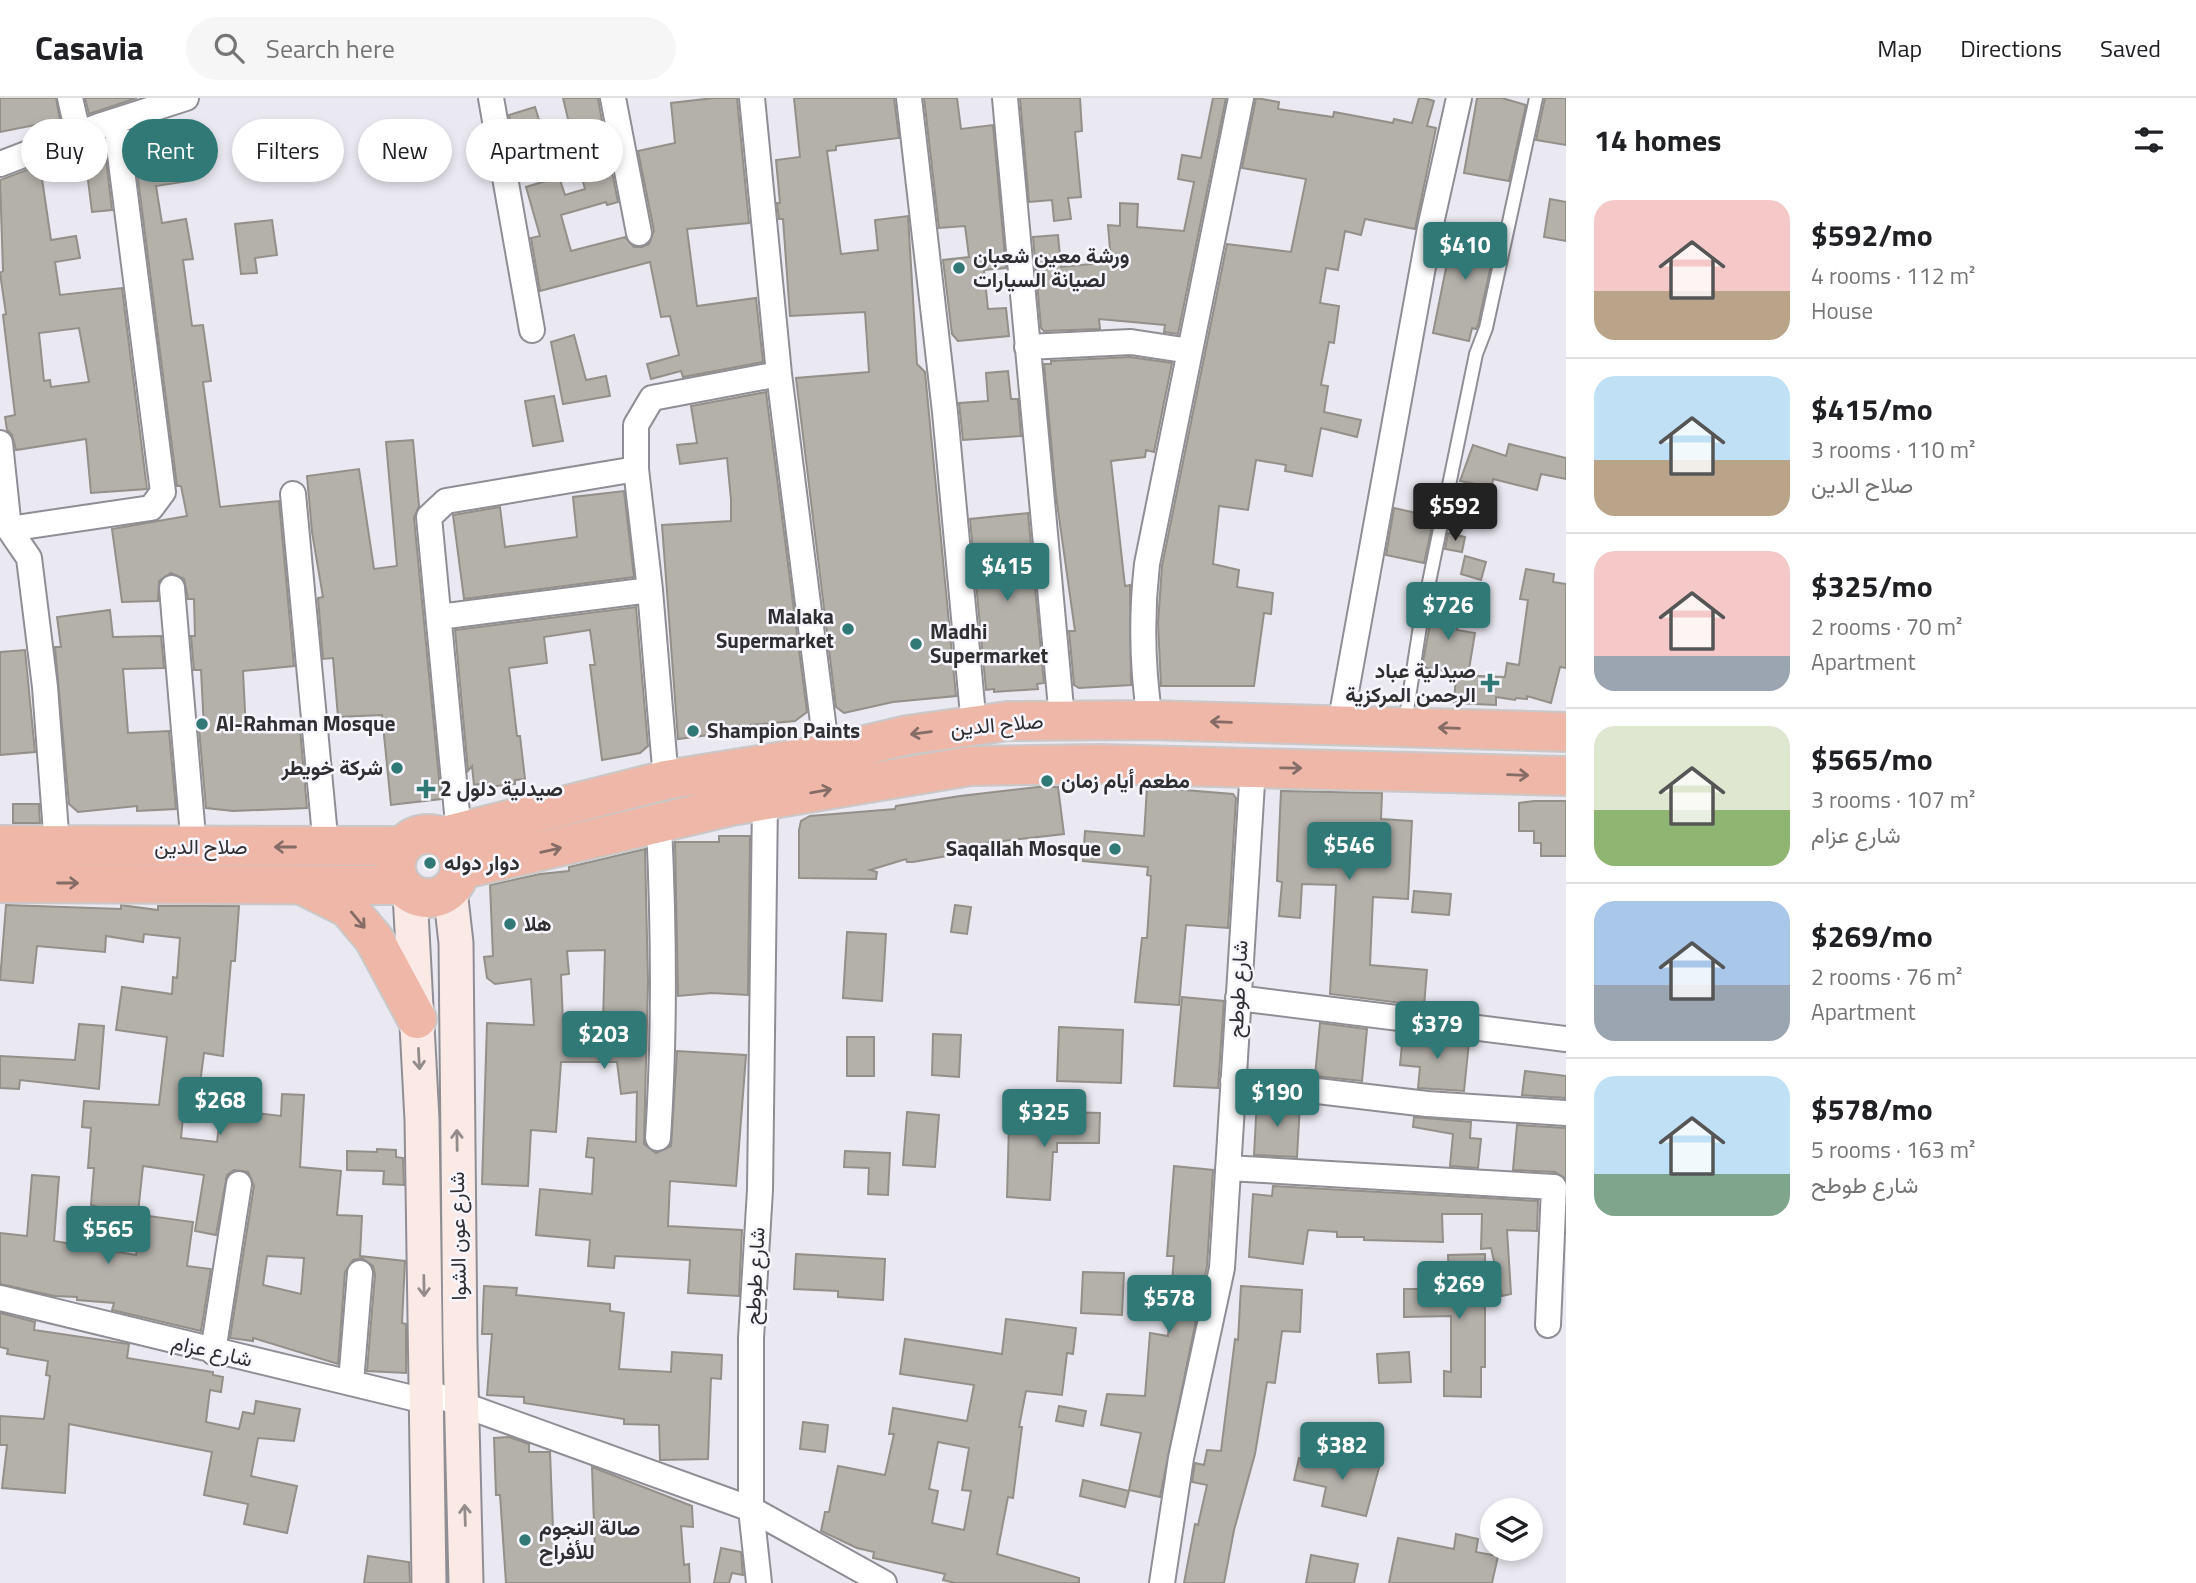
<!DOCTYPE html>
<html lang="en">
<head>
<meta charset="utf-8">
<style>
	body { margin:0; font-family:"Titillium Web",Vazirmatn,sans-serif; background:#f6f6f6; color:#202124; height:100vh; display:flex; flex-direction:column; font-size:26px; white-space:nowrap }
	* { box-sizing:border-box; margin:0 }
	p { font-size:23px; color:#757577 }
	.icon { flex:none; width:38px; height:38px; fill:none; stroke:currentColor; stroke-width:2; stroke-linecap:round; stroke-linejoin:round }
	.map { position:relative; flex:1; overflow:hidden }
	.sheet { display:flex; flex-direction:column; background:#fff; width:630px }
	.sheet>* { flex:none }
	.guide { position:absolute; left:21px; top:21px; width:665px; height:63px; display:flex; gap:14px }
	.buttons { position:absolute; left:1480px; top:1400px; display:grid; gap:14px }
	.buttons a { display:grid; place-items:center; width:63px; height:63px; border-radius:50%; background:#fff; box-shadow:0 4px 10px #0003; font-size:35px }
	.price { position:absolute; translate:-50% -60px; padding:0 16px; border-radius:7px; background:#307977; color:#fff; font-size:23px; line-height:46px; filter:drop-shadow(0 2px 4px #0008) }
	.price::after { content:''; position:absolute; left:50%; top:42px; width:21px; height:16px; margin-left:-10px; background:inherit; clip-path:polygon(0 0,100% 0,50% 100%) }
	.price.selected { background:#222; color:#fff }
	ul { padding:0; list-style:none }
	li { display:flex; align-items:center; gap:21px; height:175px; padding:0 28px }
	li+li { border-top:2px solid #e0e0e0 }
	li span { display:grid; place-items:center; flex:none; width:196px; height:140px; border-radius:21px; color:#555 }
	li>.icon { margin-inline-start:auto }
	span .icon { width:84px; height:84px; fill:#fffc; stroke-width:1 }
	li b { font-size:30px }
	h2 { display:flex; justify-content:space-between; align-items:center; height:84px; padding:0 28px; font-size:30px }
	.tag { padding:0 24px; border-radius:32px; background:#fff; box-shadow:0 4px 10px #0003; font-size:24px; line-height:63px }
	.tag.selected { background:#307977; color:#fff }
	header { display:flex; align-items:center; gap:42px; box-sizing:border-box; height:98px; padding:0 35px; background:#fff; border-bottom:2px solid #e0e0e0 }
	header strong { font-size:33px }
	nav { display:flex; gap:38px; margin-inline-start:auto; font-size:24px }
	.search { width:490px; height:63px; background:#f6f6f6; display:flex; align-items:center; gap:18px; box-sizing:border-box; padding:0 24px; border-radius:38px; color:#757577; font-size:26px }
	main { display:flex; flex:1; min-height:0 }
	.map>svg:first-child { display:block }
</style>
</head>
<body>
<header>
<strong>Casavia</strong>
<div class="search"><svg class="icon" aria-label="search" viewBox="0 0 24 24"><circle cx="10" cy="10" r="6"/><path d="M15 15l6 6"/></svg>Search here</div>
<nav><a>Map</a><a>Directions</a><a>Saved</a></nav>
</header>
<main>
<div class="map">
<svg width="1566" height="1485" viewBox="0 0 1566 1485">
	<rect width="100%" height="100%" fill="#eae9f1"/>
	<path fill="#b4b0aa" stroke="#938f89" stroke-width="2" fill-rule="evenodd" d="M0,0H56L60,22L0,34Z
		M85,0H137L89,16Z
		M563,0H598L603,29L572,38Z
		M714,0H737L749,125L687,131L697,208L756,200L763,264L683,279L681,273L651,281L647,266L679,257L670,218L661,219L650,164L540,193L531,140L540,138L526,89L559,79L565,97L585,91L580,73L610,64L618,104L607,107L606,104L561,117L571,153L625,139L634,149H642L649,146L654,133L638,53L675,45L671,5Z
		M794,0H894L899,40L836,48V52L827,53L841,156L878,152L875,122L908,118L917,266L925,274L956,598L893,604L844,615L836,609L796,280L869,274L865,214L790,218L783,121H779L777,105H780L776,62L800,59Z
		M924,0H957L961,31L993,27L1006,170L984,172L988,211L1006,210L1009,238L958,243L952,236L943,162L969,159L965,128L939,130Z
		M1020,0H1080L1082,33L1075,34L1081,99L1068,100L1071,121L1054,123L1052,102L1029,104Z
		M1213,0H1226L1178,236L1164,234L1165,227L1099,221L1100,231L1044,233L1041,230L1033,139L1058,137L1061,169L1111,164L1108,127L1120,128V105L1138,106L1137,129L1184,133L1194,84L1178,81L1182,57L1201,60Z
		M1256,0L1279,4L1278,11L1333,19L1334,14L1393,25L1394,21L1412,25L1419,0H1424L1434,3L1427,28L1436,30L1415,131L1365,121L1361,137L1345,133L1338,172L1326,170L1320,205L1339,208L1334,245L1329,244L1321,287L1328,288L1324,314L1361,322L1357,339L1321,330L1312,378L1285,373L1286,367L1256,362L1248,412L1219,408L1213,466L1239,472L1237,489L1273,495L1271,516L1264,515L1254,588H1161L1158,525L1162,468L1227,146L1291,154L1306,81L1242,70Z
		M1477,0H1502L1526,7L1509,83L1464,75Z
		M1545,0H1566V47L1536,42Z
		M535,9L540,25L512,34L509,17Z
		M104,45L112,112L92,114L84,50Z
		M150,47L152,63L185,58L189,83L156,88L162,125L186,121L193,161L183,162L192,228L203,227L211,283L203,284L220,409L279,403L294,568L243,573L246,633L300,631L307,710L233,713L206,710L199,631H204L201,572H194L191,538H195L194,501H188L184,481L171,475L159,483L158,503L122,504L112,431L187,418L181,388H177L134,49Z
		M40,67L51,142L76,138L80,160L55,164L60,197L122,190L147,391L91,395L86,341L16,352L12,337L7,332L5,319L15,317L3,217L6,216L0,175L3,173L0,82ZM79,230L89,284L51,289L50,282L44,283L39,235Z
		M1550,101L1566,104V143L1544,139Z
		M272,122L277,157L255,160L257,175L241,176L235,126Z
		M1455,125L1498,135L1478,227L1476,231L1472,230L1469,243L1433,235Z
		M574,237L586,282L606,278L610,298L563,306L551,244Z
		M1130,259L1172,265L1154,354L1146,352L1145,359L1111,363L1125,488L1130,487V490L1131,587L1079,590L1074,587L1069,533H1075L1056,398L1044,266H1051V263Z
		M1008,273L1011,301H1018L1021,338L963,342L959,305L988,303L986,275Z
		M766,294L807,614L795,623L739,628L740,633L678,641L662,427L731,423V402L727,360L680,366L677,347L697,345L691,308Z
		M554,298L563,343L533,348L525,303Z
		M413,342L419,408L414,420L441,701L391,707L382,617L338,619L333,560L323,561L318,500L323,499L312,434L307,378L359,371L374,471L397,468L386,344Z
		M1509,346L1566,360V381L1541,376L1537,392L1493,381L1492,389L1460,383L1473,347L1506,358Z
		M624,393L634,479L464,501L453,417L500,409L505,449L577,439L573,399Z
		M1394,410L1434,419L1424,465L1386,457Z
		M1028,415L1044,585L1037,586L1038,591L994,594V591L986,592L970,421Z
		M1448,435L1465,439L1462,454L1445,451Z
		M1465,458L1486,464L1481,482L1461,476Z
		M1526,471L1554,476L1553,484L1566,486V570L1560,569L1551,605L1527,598V601L1516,600L1515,602L1496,599V607L1454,605L1456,577L1505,579L1507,565L1519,567L1528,502L1520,501Z
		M1434,504L1460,509L1457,532L1475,535L1468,577L1422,569Z
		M636,509L648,648L640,655L602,662L590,567H595L590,532L544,539L547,565L509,570L517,638H520L525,681L515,682V686L487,689L486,685L474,687L472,668L468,673L455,532Z
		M110,512L113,539L161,538L164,570L123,571L128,635L169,633L176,711L137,713V708L78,714L69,706L55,549H61L57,519Z
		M25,552L35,654L0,657V554Z
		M1038,689H1058L1064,736L968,747L970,754L913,764H907L906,761L870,772L877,774L876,781L799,780V732L801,723L810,718L895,711L896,708L960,698Z
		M1147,689L1233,696L1236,700L1228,830L1186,827L1179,907L1135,904L1142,840H1147L1151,778L1147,777L1148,769L1083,763L1085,733L1144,738Z
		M1281,693L1382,695L1381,721L1412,723L1408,801L1373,799L1370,867L1427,872L1424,908L1330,896L1336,787L1302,786L1300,820L1279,818L1282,784L1277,783Z
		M1534,703H1566V758H1541V745H1534V733H1519V705Z
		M13,706H39L40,725H13Z
		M719,738H750L748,897L712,895L678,898L675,744H719Z
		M645,751L648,884L644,1046L656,1055L671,1048L677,953L746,957L736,1088L670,1083L668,1128L742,1132L739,1198L688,1195L690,1162L615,1158L614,1170L588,1168L590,1142L536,1137L540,1091L592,1096L594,1060L586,1059L588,1040L636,1044L637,994L621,996L617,964H561L556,1034L531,1032L528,1088L482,1086L487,925L534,927L531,881L495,886L487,880L484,859L493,858L490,787L540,776L569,773V769ZM605,852L603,925L563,924L561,877L569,876L567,853Z
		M1414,793L1451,796L1449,817L1412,814Z
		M6,807L121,811V807L128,808L158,812V808H239L235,863H231L223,958L204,955L198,1001L185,999L181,1040L217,1044L221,1011L281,1018L282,996L304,997L300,1069L341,1073L337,1117L362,1118L360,1158L405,1163L402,1225L406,1226V1275L367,1273L375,1176L373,1168L362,1160L353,1162L345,1174L338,1266L253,1240V1243L230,1240L254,1088L248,1074L234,1072L227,1077L216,1137L195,1133L204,1077L143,1068L138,1115L96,1112V1108L91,1107L94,1070H88L91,1030L82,1029L84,1003L159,1007L167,939L116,932L122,889L172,896L173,879L177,880L180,840L144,836L143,844L106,838L105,854L37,848L33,885L0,882ZM267,1158L304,1160L301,1196L263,1187Z
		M955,807L971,809L967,836L951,834Z
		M847,834L886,836L882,903L843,900Z
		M1182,899L1224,903L1218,990L1174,988Z
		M1320,925L1367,931L1362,983L1315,978Z
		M79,926L104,928L99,991L20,982L19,991L0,990V958L75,962Z
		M1059,929L1123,932L1121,985L1057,983Z
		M933,936L961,937L959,979L932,977Z
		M1403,936L1469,944L1464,993L1418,990L1420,969L1400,967Z
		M847,939H874V978H847Z
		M1525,973L1566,978V1000L1522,997Z
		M1257,1001L1300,1006L1297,1059L1254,1057Z
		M1030,1013L1100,1015L1099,1045H1057V1054H1053L1050,1102L1007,1099L1009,1026L1030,1027Z
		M907,1014L939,1017L935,1069L903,1067Z
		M1414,1019L1471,1024L1470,1040L1481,1041L1478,1070L1450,1068L1453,1036L1413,1029Z
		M1517,1027L1566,1030V1081L1555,1074L1513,1072Z
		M377,1051L396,1052V1059L403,1060L404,1087L383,1086L384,1073L347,1072V1053L377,1054Z
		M845,1053L890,1055L888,1097L868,1096L869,1070L844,1069Z
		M1174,1068L1213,1072L1207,1168L1160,1399L1129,1392L1141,1335L1101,1327L1107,1296L1145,1298L1150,1235L1168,1238L1174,1158H1167Z
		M32,1077L59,1079L54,1143L136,1157L142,1117L193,1124L187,1168L211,1171L201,1233L112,1212L114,1205L77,1202V1199L54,1198L0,1186V1135L27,1138Z
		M1273,1088L1538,1103L1537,1133L1507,1132L1511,1196L1502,1198L1491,1150L1481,1151L1482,1116H1442L1443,1144L1364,1142V1139H1337V1134L1308,1132L1303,1166L1249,1159L1253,1096L1272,1098Z
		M796,1156L885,1161L883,1202L838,1199V1193L794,1191Z
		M1485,1156V1269H1481V1299L1444,1298V1273L1451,1274V1218L1404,1219V1191H1449L1448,1157Z
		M1083,1174L1124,1175L1122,1217L1081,1215Z
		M484,1188L517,1190L516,1197L610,1206V1213L624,1215L619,1271L671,1274L672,1254L722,1257L721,1281L711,1280L708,1361L660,1362L659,1327L624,1326V1321L524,1305V1299L487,1297L492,1236H482Z
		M1241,1188L1302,1192L1300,1234L1282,1233L1275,1285L1267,1284L1255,1356L1234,1432L1224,1485H1184L1195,1426L1198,1427L1207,1387L1192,1384L1195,1365L1204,1367L1207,1352L1221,1353L1235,1241L1238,1242Z
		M0,1215L35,1224L34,1232L129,1246L127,1260L213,1274V1277L223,1279L221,1294L210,1292L206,1324L239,1331L243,1314L254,1316L256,1303L300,1311L294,1343L258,1340L251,1378L297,1388L287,1435L244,1426L248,1406L204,1397L212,1354L69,1326L65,1395L2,1390L7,1347H0V1318L44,1321L50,1278L46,1277L48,1263L7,1256L8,1251L0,1249Z
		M1006,1221L1076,1230L1073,1256L1067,1255L1062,1297L1026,1293L1019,1329H1022L1013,1400L1008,1399L997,1456L1079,1480V1485H955L943,1482L945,1476L873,1460L874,1454L857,1450L821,1433L825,1414H829L838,1368L885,1377L894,1336H889L893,1310L967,1323L974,1287L900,1276L905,1241L1002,1256ZM938,1344L969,1350L962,1392L971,1393L964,1432L932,1425L938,1393L929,1391Z
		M1409,1254L1411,1284L1379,1285L1377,1256Z
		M1059,1308L1086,1313L1083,1328L1056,1323Z
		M803,1324L828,1327L825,1354L800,1351Z
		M509,1339L529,1346V1354H550L554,1456L595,1455L592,1369L692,1408L693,1429L681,1428L684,1467L689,1466L690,1485H506L500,1397H496L494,1340Z
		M1334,1355L1380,1366L1366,1418L1322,1408L1326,1389L1294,1382L1299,1360L1332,1368Z
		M1083,1382L1129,1393L1125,1409L1080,1398Z
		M1456,1436L1478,1441L1476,1454L1498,1458L1492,1485H1389L1398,1440L1454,1451Z
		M721,1450L741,1454L743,1477L732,1475L729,1485H714Z
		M1311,1457L1358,1466L1354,1485H1306Z
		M368,1458L409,1464L410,1485H364Z"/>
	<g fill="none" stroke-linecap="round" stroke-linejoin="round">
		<defs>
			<path id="lane" d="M1405,625L1420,528L1476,256L1486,230L1536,0"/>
			<path id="street" d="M70,0L78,35
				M491,0L532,232
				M613,0L639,135
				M752,0L779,276L827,656
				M909,0L945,314L974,628
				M1005,0L1062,621
				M0,66L99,28L186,0
				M1027,249L1131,244L1190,253
				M0,345L9,431L29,460L45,589L57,748
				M636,371L650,492L666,682
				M293,396L326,749
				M9,431L151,410L163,394L116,25
				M172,490L194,750
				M439,519L650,492
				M1150,622C1142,569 1141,519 1147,466L1241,0
				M1340,627L1430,130L1459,0
				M459,736L429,419L446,403L636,371V327L652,300L779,276
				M1238,900L1566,941
				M1233,983L1427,1006L1566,1015
				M658,1040C665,935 664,832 659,727
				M1228,1070L1554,1089L1548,1227
				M0,1200L425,1303
				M213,1254L239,1086
				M351,1284L360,1175
				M425,1293L751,1411L884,1485
				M759,1485L751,1411V1240L760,1092L765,702
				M1162,1485L1181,1360L1222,1170L1253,669"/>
			<path id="secondary" d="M450,792L456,845L460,1246L466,1485
				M410,795L422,1022L429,1485"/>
			<path id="highway" d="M396 768a32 32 0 1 1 64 0a32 32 0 1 1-64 0Z
				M440,739L666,682L827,656L908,637L1008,623L1150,622L1566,634
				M0,747L403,748
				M460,772L731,708L970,668L1100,666L1566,678
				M0,785L402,787
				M306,789L348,810L374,841L417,921"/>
		</defs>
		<use href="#lane" stroke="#8f8e95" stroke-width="16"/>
		<use href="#street" stroke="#8f8e95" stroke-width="28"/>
		<use href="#secondary" stroke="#8f8e95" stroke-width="37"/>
		<use href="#highway" stroke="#c9c9ca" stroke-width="42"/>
		<use href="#lane" stroke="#fff" stroke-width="12"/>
		<use href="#street" stroke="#fff" stroke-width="24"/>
		<use href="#secondary" stroke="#fae9e5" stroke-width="33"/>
		<use href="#highway" stroke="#eeb7a7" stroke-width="38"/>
	</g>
	<defs><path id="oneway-shaft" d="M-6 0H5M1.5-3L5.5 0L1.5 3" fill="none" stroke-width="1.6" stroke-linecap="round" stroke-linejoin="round" transform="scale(1.75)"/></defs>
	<g stroke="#856c67">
		<use href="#oneway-shaft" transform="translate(1221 624) rotate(-178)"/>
		<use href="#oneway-shaft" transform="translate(1449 630) rotate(-178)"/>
		<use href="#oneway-shaft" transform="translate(921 635) rotate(172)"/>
		<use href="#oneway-shaft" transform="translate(1291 670) rotate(1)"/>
		<use href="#oneway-shaft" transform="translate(1518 677) rotate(2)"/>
		<use href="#oneway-shaft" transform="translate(821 693) rotate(-10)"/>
		<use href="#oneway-shaft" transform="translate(285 749) rotate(180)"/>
		<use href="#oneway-shaft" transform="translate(551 752) rotate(-13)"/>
		<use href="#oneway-shaft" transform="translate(68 785)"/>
		<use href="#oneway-shaft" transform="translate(358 822) rotate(50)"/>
	</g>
	<g stroke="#948c8c">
		<use href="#oneway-shaft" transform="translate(419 961) rotate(87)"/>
		<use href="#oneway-shaft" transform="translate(457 1042) rotate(-91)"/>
		<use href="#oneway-shaft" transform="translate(424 1188) rotate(89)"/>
		<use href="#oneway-shaft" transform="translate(465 1417) rotate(-92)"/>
	</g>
	<g fill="#307977" stroke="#f7f6fe" stroke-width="2.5">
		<circle cx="959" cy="170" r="7"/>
		<circle cx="848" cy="531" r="7"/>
		<circle cx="916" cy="546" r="7"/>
		<path d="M1486.5 574.5h7v7h7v7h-7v7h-7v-7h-7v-7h7z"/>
		<circle cx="202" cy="626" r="7"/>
		<circle cx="693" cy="633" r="7"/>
		<circle cx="397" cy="670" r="7"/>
		<circle cx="1047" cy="683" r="7"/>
		<path d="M422.5 680.5h7v7h7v7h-7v7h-7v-7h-7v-7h7z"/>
		<circle cx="1115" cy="751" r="7"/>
		<circle cx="430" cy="765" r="7"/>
		<circle cx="510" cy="826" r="7"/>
		<circle cx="525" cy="1442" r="7"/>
	</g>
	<g text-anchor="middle" stroke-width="5" stroke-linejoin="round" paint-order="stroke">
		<g font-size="21" font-weight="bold" fill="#2f2f32" stroke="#f7f6fe" text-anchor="start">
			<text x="973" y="165">ورشة معين شعبان<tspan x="973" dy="24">لصيانة السيارات</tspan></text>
			<text x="834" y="526" text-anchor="end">Malaka<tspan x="834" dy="24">Supermarket</tspan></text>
			<text x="930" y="541">Madhi<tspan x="930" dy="24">Supermarket</tspan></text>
			<text x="1476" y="580" text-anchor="end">صيدلية عباد<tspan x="1476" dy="24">الرحمن المركزية</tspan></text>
			<text x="216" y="633">Al-Rahman Mosque</text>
			<text x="707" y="640">Shampion Paints</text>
			<text x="383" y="677" text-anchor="end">شركة خويطر</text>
			<text x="1061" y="690">مطعم أيام زمان</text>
			<text x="440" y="698">صيدلية دلول 2</text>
			<text x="1101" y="758" text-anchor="end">Saqallah Mosque</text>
			<text x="444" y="772">دوار دوله</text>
			<text x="524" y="833">هلا</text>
			<text x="539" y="1437">صالة النجوم<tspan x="539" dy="24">للأفراح</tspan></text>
		</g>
		<g font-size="21" fill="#2f2f32" stroke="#f7f6fe">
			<text transform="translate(997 627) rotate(-5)" y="7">صلاح الدين</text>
			<text x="201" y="756">صلاح الدين</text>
			<text transform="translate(1238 891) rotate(-87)" y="7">شارع طوطح</text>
			<text transform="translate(458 1138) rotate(-91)" y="7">شارع عون الشوا</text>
			<text transform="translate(755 1178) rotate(-87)" y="7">شارع طوطح</text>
			<text transform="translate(212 1253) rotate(13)" y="7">شارع عزام</text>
		</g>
	</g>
</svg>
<div class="buttons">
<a><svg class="icon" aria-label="layers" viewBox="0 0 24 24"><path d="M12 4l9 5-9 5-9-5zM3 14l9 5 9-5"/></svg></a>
</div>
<b class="price" style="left:1465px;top:184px">$410</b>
<b class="price selected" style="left:1455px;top:445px">$592</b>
<b class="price" style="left:1007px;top:505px">$415</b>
<b class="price" style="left:1448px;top:544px">$726</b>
<b class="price" style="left:1349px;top:784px">$546</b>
<b class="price" style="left:1437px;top:963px">$379</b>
<b class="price" style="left:604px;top:973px">$203</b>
<b class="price" style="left:1277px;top:1031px">$190</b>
<b class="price" style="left:220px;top:1039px">$268</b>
<b class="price" style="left:1044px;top:1051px">$325</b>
<b class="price" style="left:108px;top:1168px">$565</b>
<b class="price" style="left:1459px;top:1223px">$269</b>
<b class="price" style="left:1169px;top:1237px">$578</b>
<b class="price" style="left:1342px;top:1384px">$382</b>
<div class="guide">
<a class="tag">Buy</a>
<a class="tag selected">Rent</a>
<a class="tag">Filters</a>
<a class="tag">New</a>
<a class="tag">Apartment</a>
</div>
</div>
<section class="sheet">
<h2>14 homes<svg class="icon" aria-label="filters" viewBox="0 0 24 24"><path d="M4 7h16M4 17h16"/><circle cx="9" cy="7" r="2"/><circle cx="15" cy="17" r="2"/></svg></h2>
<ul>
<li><span style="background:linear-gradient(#f6c9c9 65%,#b9a48a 0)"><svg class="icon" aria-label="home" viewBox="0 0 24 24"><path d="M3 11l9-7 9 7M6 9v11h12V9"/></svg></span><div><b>$592/mo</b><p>4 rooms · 112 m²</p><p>House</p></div></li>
<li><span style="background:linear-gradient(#bfe0f5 60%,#b9a48a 0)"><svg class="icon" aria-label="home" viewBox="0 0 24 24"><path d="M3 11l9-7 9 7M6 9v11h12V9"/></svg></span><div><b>$415/mo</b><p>3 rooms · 110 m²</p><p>صلاح الدين</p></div></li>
<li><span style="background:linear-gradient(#f6c9c9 75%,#9aa5b1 0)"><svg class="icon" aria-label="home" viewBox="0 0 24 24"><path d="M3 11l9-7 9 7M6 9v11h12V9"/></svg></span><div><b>$325/mo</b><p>2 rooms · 70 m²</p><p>Apartment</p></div></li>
<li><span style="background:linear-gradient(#dfe7d0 60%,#8fb573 0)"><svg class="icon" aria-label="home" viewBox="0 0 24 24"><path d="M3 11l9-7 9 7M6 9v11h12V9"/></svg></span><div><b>$565/mo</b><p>3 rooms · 107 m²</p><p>شارع عزام</p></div></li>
<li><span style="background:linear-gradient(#a9c7e8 60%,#9aa5b1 0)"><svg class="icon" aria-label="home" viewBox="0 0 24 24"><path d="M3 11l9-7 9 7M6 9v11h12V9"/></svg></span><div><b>$269/mo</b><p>2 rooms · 76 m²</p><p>Apartment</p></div></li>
<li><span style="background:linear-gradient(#bfe0f5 70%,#7fa58c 0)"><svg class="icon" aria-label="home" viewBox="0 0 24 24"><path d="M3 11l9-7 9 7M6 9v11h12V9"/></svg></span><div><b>$578/mo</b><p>5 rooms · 163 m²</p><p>شارع طوطح</p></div></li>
</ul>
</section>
</main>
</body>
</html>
